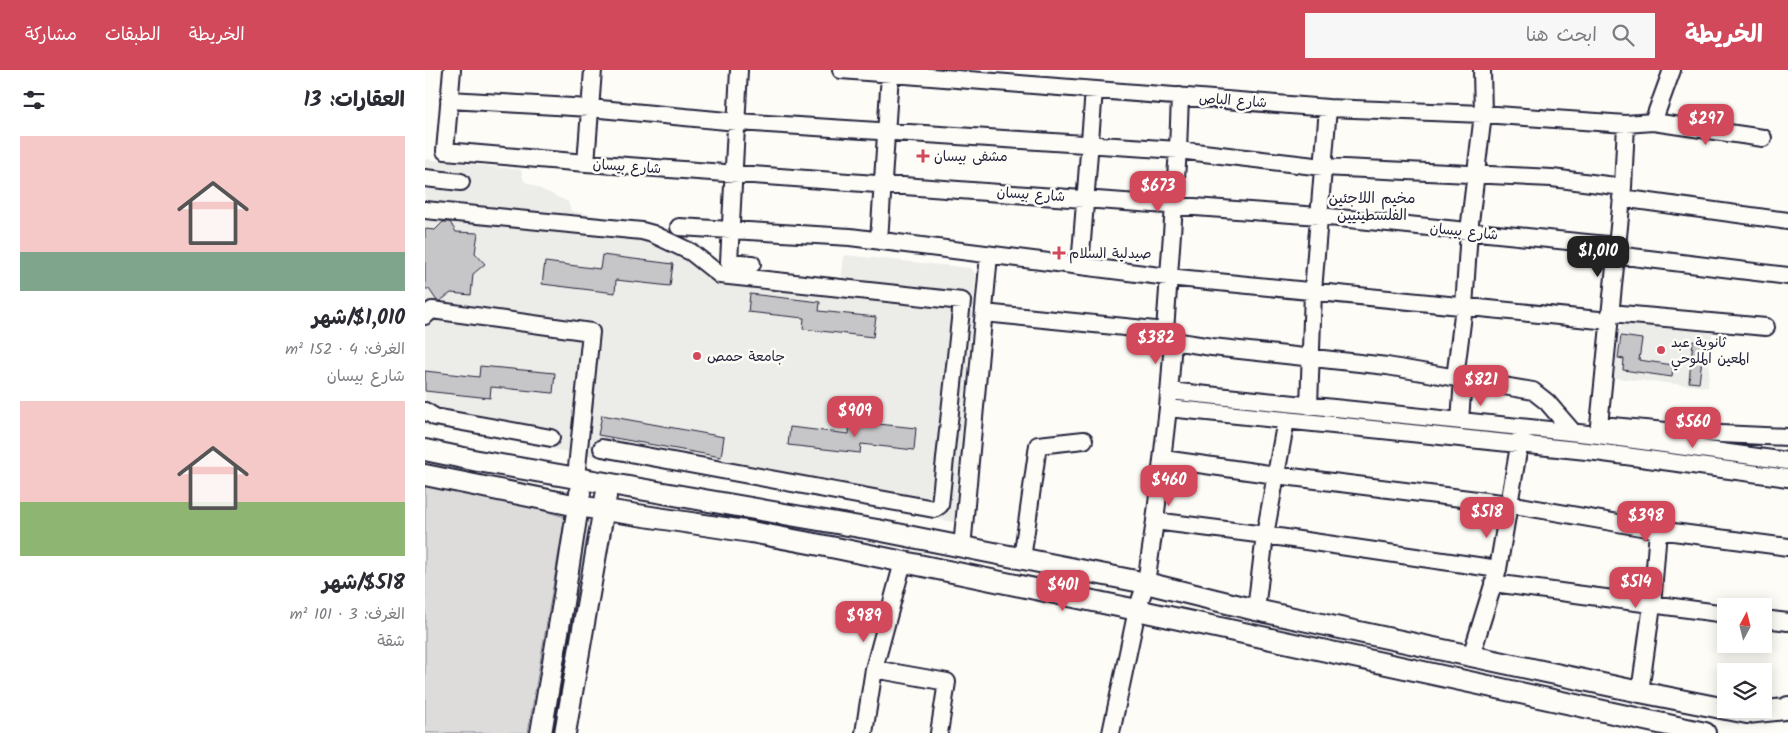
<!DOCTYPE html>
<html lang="ar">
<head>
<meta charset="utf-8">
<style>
	body { margin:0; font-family:Kalam,"Playpen Sans Arabic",sans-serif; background:#f7f7f7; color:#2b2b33; direction:rtl; height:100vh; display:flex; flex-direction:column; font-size:19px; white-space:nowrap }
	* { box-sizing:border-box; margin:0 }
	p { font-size:16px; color:#7c7c81 }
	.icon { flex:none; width:28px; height:28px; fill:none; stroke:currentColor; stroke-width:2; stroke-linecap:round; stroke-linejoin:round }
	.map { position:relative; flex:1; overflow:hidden; direction:ltr }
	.sheet { display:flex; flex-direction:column; background:#fff; width:425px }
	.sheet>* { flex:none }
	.needle { width:32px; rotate:7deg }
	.fabs { position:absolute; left:1292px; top:528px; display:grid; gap:10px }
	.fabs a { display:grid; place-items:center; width:55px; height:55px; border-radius:0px; background:#fff; box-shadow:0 2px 12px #0003; font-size:25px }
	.price { position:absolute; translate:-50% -42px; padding:0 11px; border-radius:10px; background:#d1495b; color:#fff; font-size:16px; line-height:32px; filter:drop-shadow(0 1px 2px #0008) }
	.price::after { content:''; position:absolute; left:50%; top:30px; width:15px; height:11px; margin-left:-8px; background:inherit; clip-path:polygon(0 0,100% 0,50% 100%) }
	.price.active { background:#222; color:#fff }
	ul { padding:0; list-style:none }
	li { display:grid; align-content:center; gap:10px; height:265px; padding:0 20px }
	li span { display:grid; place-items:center; height:155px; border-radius:0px; color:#555 }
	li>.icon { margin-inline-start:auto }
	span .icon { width:90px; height:90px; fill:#fffc; stroke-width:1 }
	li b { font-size:21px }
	h2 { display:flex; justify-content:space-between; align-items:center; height:60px; padding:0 20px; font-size:21px }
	header { display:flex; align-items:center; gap:30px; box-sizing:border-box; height:70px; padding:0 25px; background:#d1495b; color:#fff }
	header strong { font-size:24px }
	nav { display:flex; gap:28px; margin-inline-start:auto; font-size:18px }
	.search { width:350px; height:45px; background:#f7f7f7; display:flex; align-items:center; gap:12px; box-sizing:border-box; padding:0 18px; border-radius:0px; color:#7c7c81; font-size:19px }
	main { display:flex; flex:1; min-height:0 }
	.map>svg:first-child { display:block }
</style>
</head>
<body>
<header>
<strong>الخريطة</strong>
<div class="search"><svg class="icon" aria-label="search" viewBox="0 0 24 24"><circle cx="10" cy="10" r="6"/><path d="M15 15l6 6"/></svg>ابحث هنا</div>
<nav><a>الخريطة</a><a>الطبقات</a><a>مشاركة</a></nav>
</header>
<main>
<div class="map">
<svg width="1363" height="663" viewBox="0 0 1363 663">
	<rect width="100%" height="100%" fill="#fdfcf7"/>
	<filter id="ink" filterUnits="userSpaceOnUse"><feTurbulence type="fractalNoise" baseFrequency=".02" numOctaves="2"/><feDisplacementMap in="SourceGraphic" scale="10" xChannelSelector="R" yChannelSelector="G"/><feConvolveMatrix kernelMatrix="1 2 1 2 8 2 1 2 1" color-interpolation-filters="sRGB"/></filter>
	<g filter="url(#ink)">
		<path fill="#ecece9" d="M0,89L96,100L99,111L143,132L146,141L215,154L297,201L416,216L419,185L545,198L551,204L529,452L0,356Z
			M1199,254L1287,263L1283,317L1189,308L1194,259Z"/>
		<path fill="#dddcdb" stroke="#807f8b" d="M0,406L140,447L103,663H0Z"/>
		<path fill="#c6c6c8" stroke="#22223b" d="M18,152H25L31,162L53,163L50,183L60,194L48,204L46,225L26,223L15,231H12L4,219H0V159L10,160Z
			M177,185L248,194L245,216L191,210L190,223L117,214L120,192L175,199Z
			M325,224L395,232L394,241L451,247L448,267L378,259L379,248L323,242Z
			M1196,266L1217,269L1214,290L1248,295L1247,307L1198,300L1199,289L1193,288Z
			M1268,271L1279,273L1274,313L1264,312Z
			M55,296L130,303L128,323L66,317L65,328L0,321V301L54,307Z
			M177,345L299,367L296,387L173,365Z
			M425,351L491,358L489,380L436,374L435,383L363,375L365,357L424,364Z"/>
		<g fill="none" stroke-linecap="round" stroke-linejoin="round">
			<defs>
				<path id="minor" d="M27,0L20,81L161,93L894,146L1192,176
					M314,0L304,192L327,194
					M416,0L903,38L1058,44L1201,54L1228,52L1247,0
					M24,30L165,38L312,52L753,80L898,97L1127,108L1198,117
					M1228,52L1338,68
					M161,93L168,0
					M0,108L36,112
					M1196,128L1363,151
					M0,140L217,161L228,164L266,182L295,205L537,231L515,435L509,439L177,378
					M254,157L425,167L743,207L1184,251
					M454,171L465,4
					M1191,185L1363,206
					M655,196L669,20
					M559,243L740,261L748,271L787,277L962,296L1108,321L1122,332L1148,362
					M1185,243L1341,257
					M0,246L7,240L166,262L151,407
					M740,261L753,80L755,26
					M1030,308L1039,237L1044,161L1058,44L1057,0
					M744,321L1173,365L1363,391
					M884,336L888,221L903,38
					M743,338L1171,382L1363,408
					M0,341L10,347L126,368
					M1035,351L1038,309
					M1176,355L1252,362L1363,367
					M1173,365L1198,117L1201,54
					M738,389L851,405L1084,434L1233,460L1363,477
					M730,451L743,338L748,271
					M537,478L564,185
					M597,489L613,375L659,370
					M1068,513L1301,544
					M831,540L840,465L861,350
					M1339,549L1363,552
					M1046,586L1073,499L1096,364
					M449,599L522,612L514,663
					M1215,622L1227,535L1233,460
					M439,663L449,599L478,492
					M686,663L712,540L721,513L730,451L840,465L1073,499"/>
				<path id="major" d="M0,380L53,391L452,460L721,513L831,540L1215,622L1301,639
					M0,405L153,436L326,462L411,478L712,540L1280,663
					M1302,639L1322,643L1360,639L1363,637
					M116,663L138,533L155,423
					M140,663L181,426"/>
			</defs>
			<use href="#minor" stroke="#22223b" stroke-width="20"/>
			<use href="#major" stroke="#22223b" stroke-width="24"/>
			<use href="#minor" stroke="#fdfcf7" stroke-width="16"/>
			<use href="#major" stroke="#fdfcf7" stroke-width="20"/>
		</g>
	</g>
	<g fill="#d1495b" stroke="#fdfcf7" stroke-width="2">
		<path d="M495.5 78.5h5v5h5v5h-5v5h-5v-5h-5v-5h5z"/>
		<path d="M631.5 175.5h5v5h5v5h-5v5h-5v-5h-5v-5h5z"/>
		<circle cx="1236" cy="280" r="5"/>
		<circle cx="272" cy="286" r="5"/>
	</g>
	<g text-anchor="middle" stroke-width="5" stroke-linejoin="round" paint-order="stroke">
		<g font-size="14" fill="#22223b" stroke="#fdfcf7">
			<text transform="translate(808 30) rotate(4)" y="5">شارع الباص</text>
			<text transform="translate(202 96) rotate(4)" y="5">شارع بيسان</text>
			<text transform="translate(606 124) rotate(4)" y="5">شارع بيسان</text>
			<text transform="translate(1039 161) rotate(6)" y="5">شارع بيسان</text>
		</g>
		<g font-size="14" fill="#22223b" stroke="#fdfcf7" text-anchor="start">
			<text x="509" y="91">مشفى بيسان</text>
			<text x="644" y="188">صيدلية السلام</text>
			<text x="1246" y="277">ثانوية عبد<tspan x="1246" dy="16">المعين الملوحي</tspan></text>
			<text x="282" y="291">جامعة حمص</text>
		</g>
		<g font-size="15" fill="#22223b" stroke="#fdfcf7">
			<text x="947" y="133">مخيم اللاجئين<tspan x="947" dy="17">الفلسطينيين</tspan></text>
		</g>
	</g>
</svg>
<div class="fabs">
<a><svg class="needle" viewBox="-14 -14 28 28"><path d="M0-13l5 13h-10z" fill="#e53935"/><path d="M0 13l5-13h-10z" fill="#7c7c81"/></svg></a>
<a><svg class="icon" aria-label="layers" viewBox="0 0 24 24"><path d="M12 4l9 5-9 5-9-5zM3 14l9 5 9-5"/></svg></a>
</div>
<b class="price" style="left:1281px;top:76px">$297</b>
<b class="price" style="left:733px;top:143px">$673</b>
<b class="price active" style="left:1173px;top:208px">$1,010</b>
<b class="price" style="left:731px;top:295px">$382</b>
<b class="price" style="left:1056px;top:337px">$821</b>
<b class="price" style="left:430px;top:368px">$909</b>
<b class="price" style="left:1268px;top:379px">$560</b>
<b class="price" style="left:744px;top:437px">$460</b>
<b class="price" style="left:1062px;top:469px">$518</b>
<b class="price" style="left:1221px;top:473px">$398</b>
<b class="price" style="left:1211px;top:539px">$514</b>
<b class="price" style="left:638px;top:542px">$401</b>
<b class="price" style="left:439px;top:573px">$989</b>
</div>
<section class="sheet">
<h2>العقارات: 13<svg class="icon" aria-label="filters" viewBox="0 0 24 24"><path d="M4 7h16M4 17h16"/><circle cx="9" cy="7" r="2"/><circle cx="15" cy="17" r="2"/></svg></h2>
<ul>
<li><span style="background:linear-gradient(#f6c9c9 75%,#7fa58c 0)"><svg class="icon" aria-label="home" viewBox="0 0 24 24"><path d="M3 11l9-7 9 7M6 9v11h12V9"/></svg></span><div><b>$1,010/شهر</b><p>الغرف: 4 · 152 m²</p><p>شارع بيسان</p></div></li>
<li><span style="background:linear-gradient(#f6c9c9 65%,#8fb573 0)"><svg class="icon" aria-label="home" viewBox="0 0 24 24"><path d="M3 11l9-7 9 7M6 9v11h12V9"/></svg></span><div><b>$518/شهر</b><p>الغرف: 3 · 101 m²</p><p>شقة</p></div></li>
</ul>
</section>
</main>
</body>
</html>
